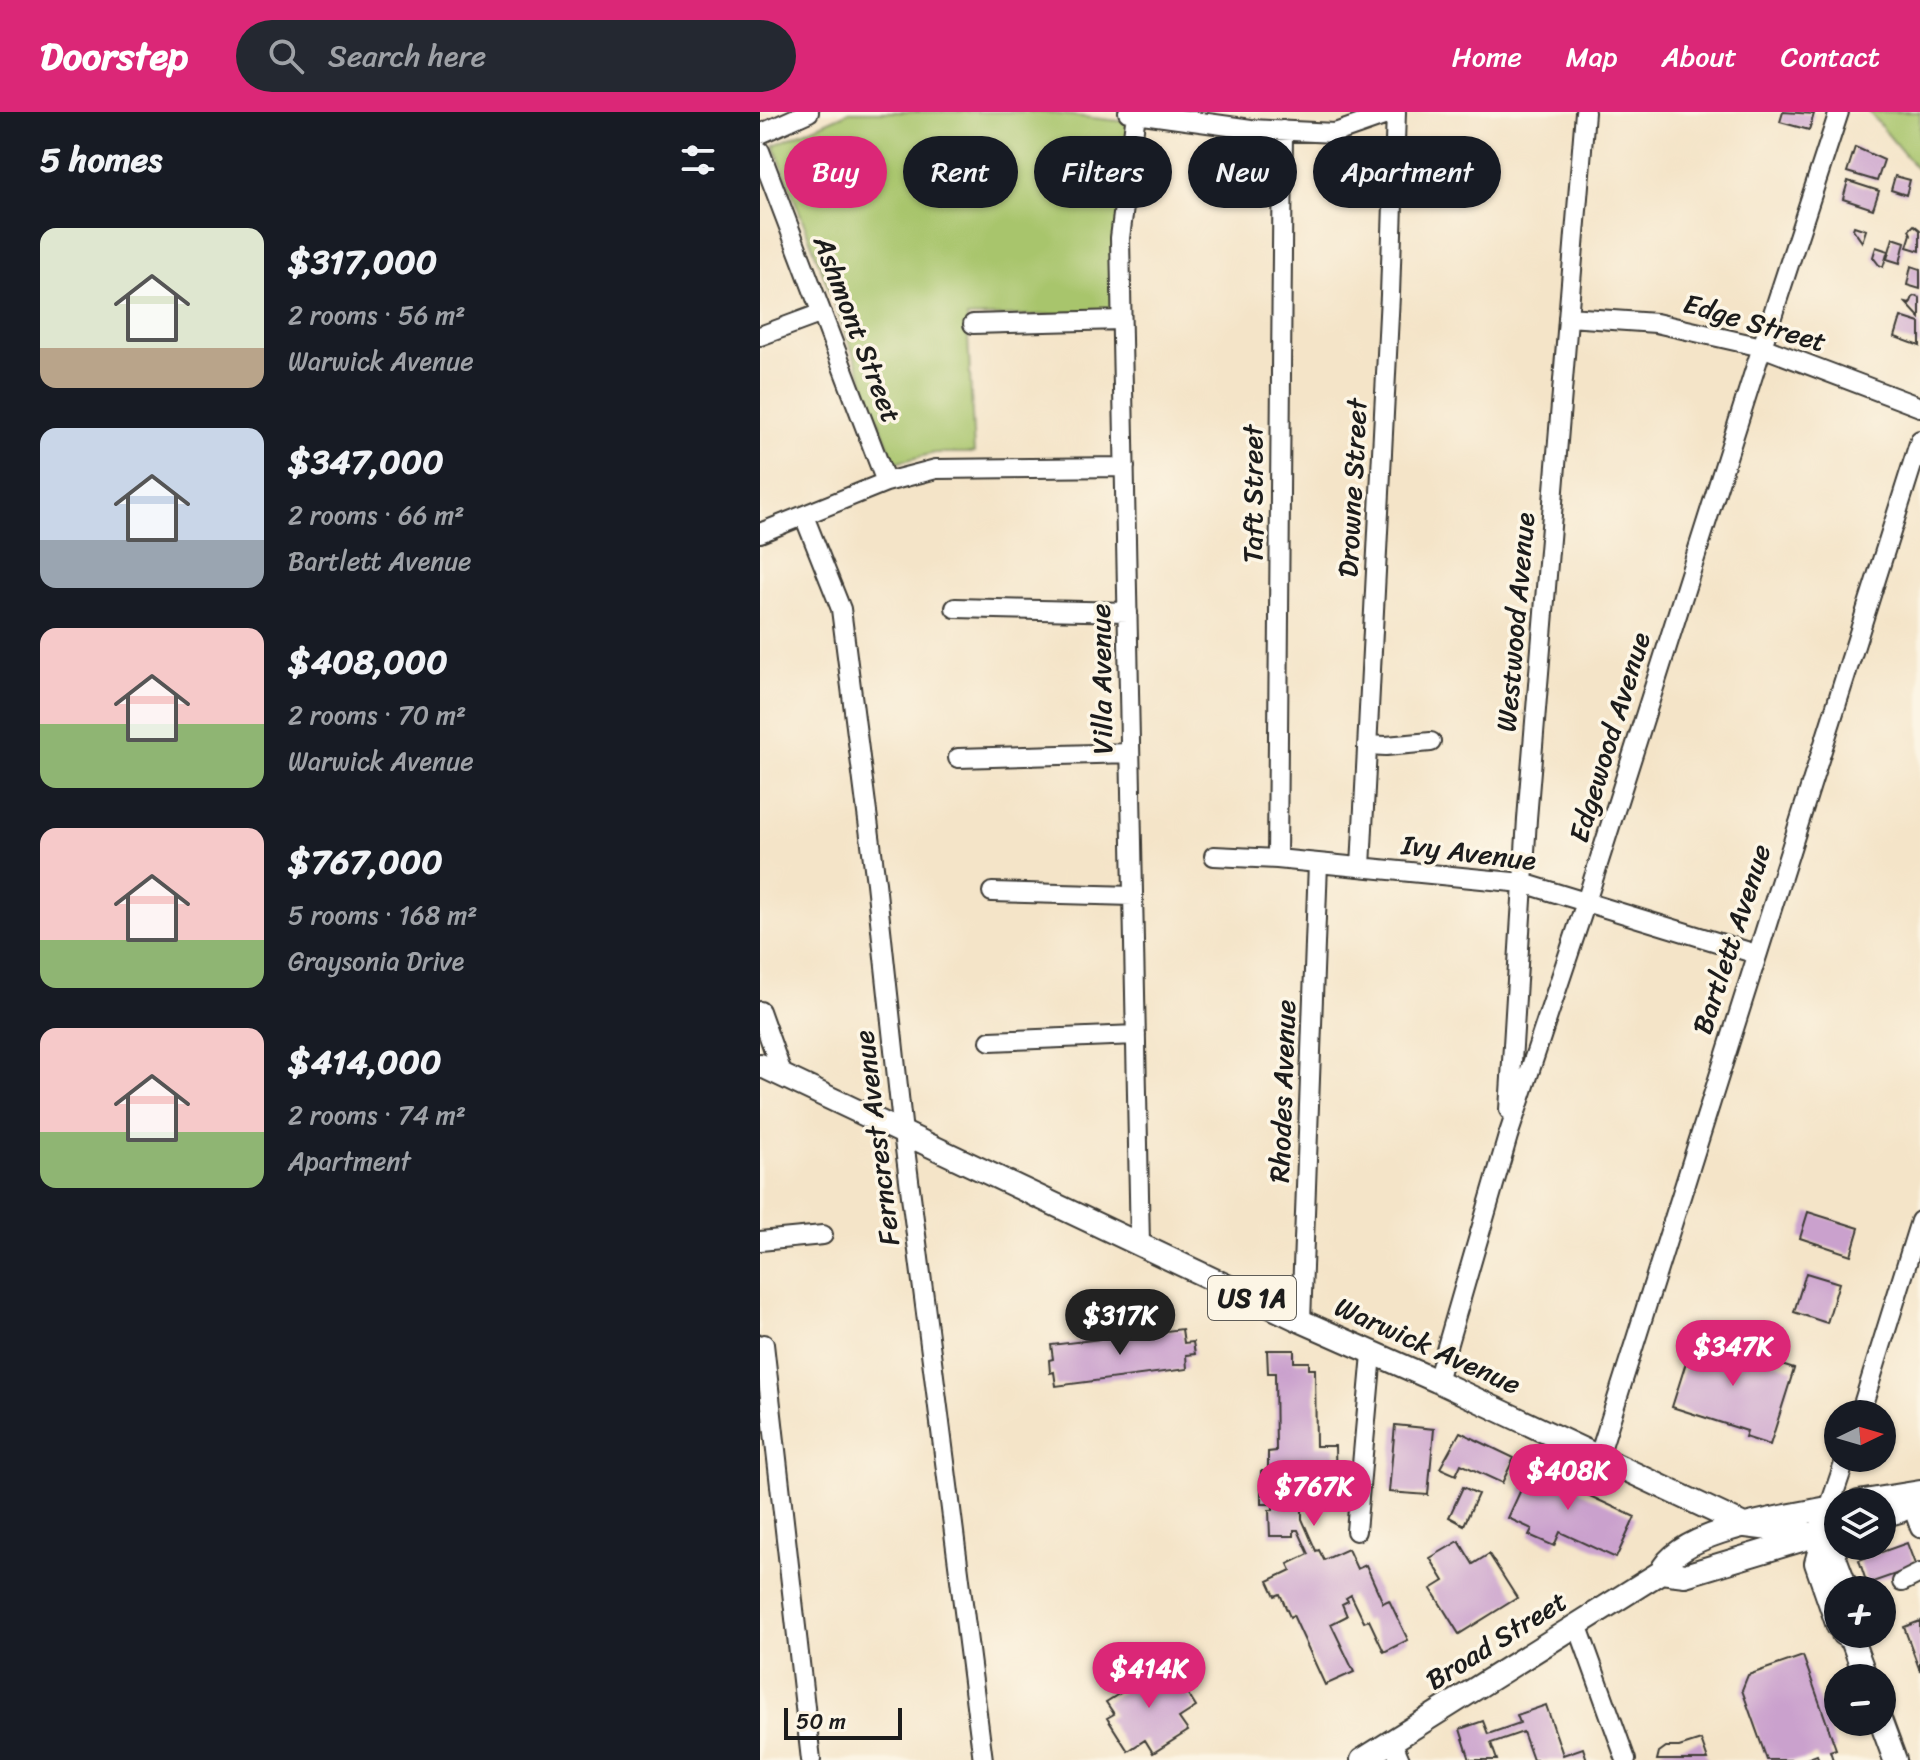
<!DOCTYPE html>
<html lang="en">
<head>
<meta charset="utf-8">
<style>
	body { margin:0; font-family:Sriracha,sans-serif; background:#242831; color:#f1f3f6; height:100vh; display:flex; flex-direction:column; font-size:30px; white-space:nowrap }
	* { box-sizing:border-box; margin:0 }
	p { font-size:26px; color:#9ea1a6 }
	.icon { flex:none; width:44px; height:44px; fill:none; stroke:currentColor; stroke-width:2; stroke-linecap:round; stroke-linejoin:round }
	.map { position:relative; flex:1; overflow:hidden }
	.sheet { display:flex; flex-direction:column; background:#171b24; width:760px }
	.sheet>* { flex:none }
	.hud { position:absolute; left:24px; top:24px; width:760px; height:72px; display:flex; gap:16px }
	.needle { width:52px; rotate:85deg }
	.buttons { position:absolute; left:1064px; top:1288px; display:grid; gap:16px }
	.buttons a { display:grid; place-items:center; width:72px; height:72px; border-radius:50%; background:#171b24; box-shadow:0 2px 6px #0004; font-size:40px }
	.scale { position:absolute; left:24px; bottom:20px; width:118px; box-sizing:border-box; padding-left:8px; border:4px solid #1c1c1c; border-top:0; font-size:22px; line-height:28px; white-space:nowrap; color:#1c1c1c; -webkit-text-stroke:6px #fcf5e5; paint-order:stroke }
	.price { position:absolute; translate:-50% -68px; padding:0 18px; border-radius:28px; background:#db2777; color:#fff; font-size:26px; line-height:52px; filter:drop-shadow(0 2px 4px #0008) }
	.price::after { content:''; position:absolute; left:50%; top:48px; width:24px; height:18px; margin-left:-12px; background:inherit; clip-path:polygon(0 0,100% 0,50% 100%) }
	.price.on { background:#222; color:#fff }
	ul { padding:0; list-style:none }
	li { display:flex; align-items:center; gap:24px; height:200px; padding:0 40px }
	li span { display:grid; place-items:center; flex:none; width:224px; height:160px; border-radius:16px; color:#555 }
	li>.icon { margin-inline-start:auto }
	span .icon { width:96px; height:96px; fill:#fffc; stroke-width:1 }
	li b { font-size:34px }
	h2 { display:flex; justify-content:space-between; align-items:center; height:96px; padding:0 40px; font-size:34px }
	.tag { padding:0 28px; border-radius:36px; background:#171b24; box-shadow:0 2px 6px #0004; font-size:28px; line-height:72px }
	.tag.on { background:#db2777; color:#fff }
	header { display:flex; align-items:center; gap:48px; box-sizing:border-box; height:112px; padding:0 40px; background:#db2777; color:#fff }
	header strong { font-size:38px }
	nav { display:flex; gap:44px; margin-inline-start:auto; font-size:28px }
	.search { width:560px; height:72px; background:#242831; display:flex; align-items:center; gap:20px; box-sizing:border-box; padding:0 28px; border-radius:44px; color:#9ea1a6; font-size:30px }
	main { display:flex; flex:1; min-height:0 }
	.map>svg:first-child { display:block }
</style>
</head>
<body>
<header>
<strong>Doorstep</strong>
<div class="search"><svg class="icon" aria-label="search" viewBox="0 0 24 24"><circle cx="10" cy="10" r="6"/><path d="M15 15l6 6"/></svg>Search here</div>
<nav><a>Home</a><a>Map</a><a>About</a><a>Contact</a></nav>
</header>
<main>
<section class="sheet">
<h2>5 homes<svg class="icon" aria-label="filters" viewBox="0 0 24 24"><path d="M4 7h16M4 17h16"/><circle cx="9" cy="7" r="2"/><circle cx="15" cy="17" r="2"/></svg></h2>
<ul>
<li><span style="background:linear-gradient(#dfe7d0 75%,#b9a48a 0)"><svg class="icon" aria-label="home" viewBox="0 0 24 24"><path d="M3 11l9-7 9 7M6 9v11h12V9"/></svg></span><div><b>$317,000</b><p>2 rooms · 56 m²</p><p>Warwick Avenue</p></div></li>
<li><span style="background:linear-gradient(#c9d6e8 70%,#9aa5b1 0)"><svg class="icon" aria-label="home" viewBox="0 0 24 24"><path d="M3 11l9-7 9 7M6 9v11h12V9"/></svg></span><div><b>$347,000</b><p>2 rooms · 66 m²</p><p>Bartlett Avenue</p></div></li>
<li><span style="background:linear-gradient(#f6c9c9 60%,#8fb573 0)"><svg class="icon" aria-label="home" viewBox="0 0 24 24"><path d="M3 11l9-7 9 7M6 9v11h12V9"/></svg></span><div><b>$408,000</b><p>2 rooms · 70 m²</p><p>Warwick Avenue</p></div></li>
<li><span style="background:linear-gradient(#f6c9c9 70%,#8fb573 0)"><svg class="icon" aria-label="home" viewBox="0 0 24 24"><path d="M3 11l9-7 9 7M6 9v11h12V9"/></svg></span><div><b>$767,000</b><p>5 rooms · 168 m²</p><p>Graysonia Drive</p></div></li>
<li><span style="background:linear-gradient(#f6c9c9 65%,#8fb573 0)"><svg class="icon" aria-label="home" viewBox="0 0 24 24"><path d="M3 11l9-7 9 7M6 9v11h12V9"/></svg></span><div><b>$414,000</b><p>2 rooms · 74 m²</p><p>Apartment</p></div></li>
</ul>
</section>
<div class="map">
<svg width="1160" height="1648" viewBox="0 0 1160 1648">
	<rect width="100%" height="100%" fill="#fcf5e5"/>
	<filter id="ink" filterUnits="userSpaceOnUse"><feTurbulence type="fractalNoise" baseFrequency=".0125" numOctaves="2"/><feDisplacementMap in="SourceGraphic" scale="16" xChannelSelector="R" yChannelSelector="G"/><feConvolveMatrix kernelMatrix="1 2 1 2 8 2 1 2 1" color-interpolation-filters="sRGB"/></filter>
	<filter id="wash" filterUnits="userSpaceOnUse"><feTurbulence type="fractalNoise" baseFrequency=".006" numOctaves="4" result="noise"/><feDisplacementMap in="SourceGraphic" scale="32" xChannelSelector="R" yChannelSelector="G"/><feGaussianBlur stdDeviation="1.8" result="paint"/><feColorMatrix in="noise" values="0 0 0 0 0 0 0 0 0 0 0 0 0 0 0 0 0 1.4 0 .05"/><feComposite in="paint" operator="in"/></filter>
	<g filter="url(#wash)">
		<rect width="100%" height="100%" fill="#f4e4c8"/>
		<path fill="#a8c56c" stroke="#627044" stroke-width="2" d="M89,0H277L369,10L356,201L207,205L214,341H175L135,351L14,33Z
			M1109,0H1160V61Z"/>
		<g id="blocks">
			<path fill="#caa1cd" d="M1023,0L1054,2L1049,18L1020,10Z
				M1095,35L1124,48L1117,69L1087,60Z
				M1135,64L1150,68L1146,83L1131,78Z
				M1088,69L1119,79L1113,97L1083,87Z
				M1154,113L1160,118V139L1147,135L1151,122L1149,118Z
				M1094,114L1106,118L1102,130L1093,117Z
				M1133,126L1145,130L1140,151L1127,147Z
				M1116,135L1128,139L1123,155L1119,153L1113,145Z
				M1151,154L1160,157V177L1147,173Z
				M1156,184L1160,186V206L1146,191L1150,192L1153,185Z
				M1141,205L1160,211V234L1135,225Z
				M1048,1100L1099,1116L1091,1143L1040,1126Z
				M1046,1161L1079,1171L1067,1211L1034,1200Z
				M422,1217L424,1231L433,1230L435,1242L426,1243L427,1257L296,1274L294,1260L290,1261L289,1248L293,1247L291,1233Z
				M945,1218L965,1225L962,1234L1034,1257L1010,1333L985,1325L987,1319L912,1295L934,1225L941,1228Z
				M507,1238H534V1250H549V1257H555L556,1334H575L576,1377L542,1378V1407L556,1439L559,1438L564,1448L588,1437L597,1457L606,1453L623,1491L629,1488L648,1528L624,1540L609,1508L604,1510L591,1483L586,1486L588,1489L582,1492L587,1504L571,1512L594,1560L565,1573L533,1503L530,1505L520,1482L515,1484L508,1469L531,1458L528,1452L549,1442L538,1418H534V1424H510L509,1398H513V1392H501V1359H508V1340L516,1339L515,1261H508Z
				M635,1313L674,1317L668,1383L629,1380Z
				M700,1320L754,1346L742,1371L701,1352L696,1363L680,1356Z
				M774,1349L824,1368L819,1379L875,1405L856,1446L800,1420L794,1434L769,1423L772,1417L748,1406Z
				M703,1375L718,1382L704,1413L689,1405Z
				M699,1429L713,1452L729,1442L757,1486L699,1522L671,1477L684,1469L670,1446Z
				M1147,1431L1156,1455L1107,1472L1099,1448Z
				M1160,1509V1559L1144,1515Z
				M1043,1544L1076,1637L1070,1639L1073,1648H1059L1057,1643L1044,1648H1007L982,1578L988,1563Z
				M405,1553L412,1564L415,1562L436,1595L419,1606L428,1619L393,1641L385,1628L368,1639L347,1606L354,1602L346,1590L362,1580L354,1568L376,1554L391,1578L404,1569L397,1558Z
				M786,1593L803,1643L823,1636L827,1648H773L763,1620L731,1631L737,1648H710L700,1617L723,1609L728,1622L760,1611L757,1603Z
				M941,1628L948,1648H897L899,1640L906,1635H919Z"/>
		</g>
	</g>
	<g filter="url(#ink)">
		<use href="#blocks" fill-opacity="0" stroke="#3c3a36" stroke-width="2"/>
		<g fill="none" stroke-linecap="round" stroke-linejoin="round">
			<defs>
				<path id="minor" d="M368,0L491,17L575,21L635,0
					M376,1L360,126L380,1133
					M0,22L49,0
					M0,39L126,370
					M808,205L896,211L1002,235L1160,295
					M213,212L361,208
					M0,224L62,201
					M44,404L81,497L116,771L143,1021L223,1648
					M0,421L126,370L176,357L365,355
					M195,496L368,500
					M607,633L626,634L671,630
					M198,646L370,641
					M454,744L517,747L763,771L996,842
					M517,747L523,18
					M601,755L630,183L636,0
					M232,780L373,784
					M0,899L23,964
					M230,929L376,923
					M749,998L767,707L825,0
					M0,1129L63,1123
					M541,1209L558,751
					M4,1232L51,1648
					M677,1269L748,1024L826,790L1002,235L1079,0
					M1100,1302L1160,1109
					M839,1344L1160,328
					M1152,1394L1160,1416
					M1069,1396L1086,1346
					M596,1419L612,1242
					M1142,1470L1160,1461
					M817,1512L866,1648
					M632,1629L640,1648"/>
				<path id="major" d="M0,953L541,1209L677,1269L986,1414L1058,1423
					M1098,1390L1160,1380
					M1122,1404L1140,1399L1160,1389
					M1063,1412L1058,1423L1061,1433L1056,1451L1078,1514
					M1061,1433L1074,1443L1087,1478
					M901,1460L925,1463L1078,1417
					M1083,1522L1092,1528L1106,1566
					M1121,1610L1135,1648
					M602,1648L901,1460C920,1416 1034,1404 1078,1394"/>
			</defs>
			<use href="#minor" stroke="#3c3a36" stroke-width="22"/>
			<use href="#major" stroke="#3c3a36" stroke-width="26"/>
			<use href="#minor" stroke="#fff" stroke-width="18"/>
			<use href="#major" stroke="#fff" stroke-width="22"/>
		</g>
	</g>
	<g text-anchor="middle" stroke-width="7" stroke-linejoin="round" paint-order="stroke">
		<rect fill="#fcf5e5" stroke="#5f5d58" stroke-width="2" x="448" y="1164" width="88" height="44" rx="6"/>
		<g font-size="26" font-weight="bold" fill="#1c1c1c">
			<text x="492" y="1195">US 1A</text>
		</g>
		<g font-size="28" fill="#1c1c1c" stroke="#fcf5e5">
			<text transform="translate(995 210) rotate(16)" y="10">Edge Street</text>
			<text transform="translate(98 217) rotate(69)" y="10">Ashmont Street</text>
			<text transform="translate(592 376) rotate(-87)" y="10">Drowne Street</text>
			<text transform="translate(492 382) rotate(-90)" y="10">Taft Street</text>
			<text transform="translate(755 510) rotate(-85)" y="10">Westwood Avenue</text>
			<text transform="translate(341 567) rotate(-91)" y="10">Villa Avenue</text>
			<text transform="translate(849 625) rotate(-73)" y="10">Edgewood Avenue</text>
			<text transform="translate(709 740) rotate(7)" y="10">Ivy Avenue</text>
			<text transform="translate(971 827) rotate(-72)" y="10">Bartlett Avenue</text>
			<text transform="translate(522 979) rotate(-88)" y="10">Rhodes Avenue</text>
			<text transform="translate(116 1026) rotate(-97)" y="10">Ferncrest Avenue</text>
			<text transform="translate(668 1233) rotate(24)" y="10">Warwick Avenue</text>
			<text transform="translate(736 1528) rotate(-32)" y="10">Broad Street</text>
		</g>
	</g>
</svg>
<div class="buttons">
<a><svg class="needle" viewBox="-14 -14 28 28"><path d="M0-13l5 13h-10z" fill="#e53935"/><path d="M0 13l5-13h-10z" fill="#9ea1a6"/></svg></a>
<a><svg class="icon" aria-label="layers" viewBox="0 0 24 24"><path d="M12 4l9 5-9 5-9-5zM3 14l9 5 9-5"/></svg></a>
<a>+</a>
<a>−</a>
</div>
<div class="scale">50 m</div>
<b class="price on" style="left:360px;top:1245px">$317K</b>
<b class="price" style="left:973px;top:1276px">$347K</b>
<b class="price" style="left:808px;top:1400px">$408K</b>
<b class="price" style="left:554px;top:1416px">$767K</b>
<b class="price" style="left:389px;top:1598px">$414K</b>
<div class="hud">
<a class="tag on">Buy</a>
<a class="tag">Rent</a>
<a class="tag">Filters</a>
<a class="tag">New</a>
<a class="tag">Apartment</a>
</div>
</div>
</main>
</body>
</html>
